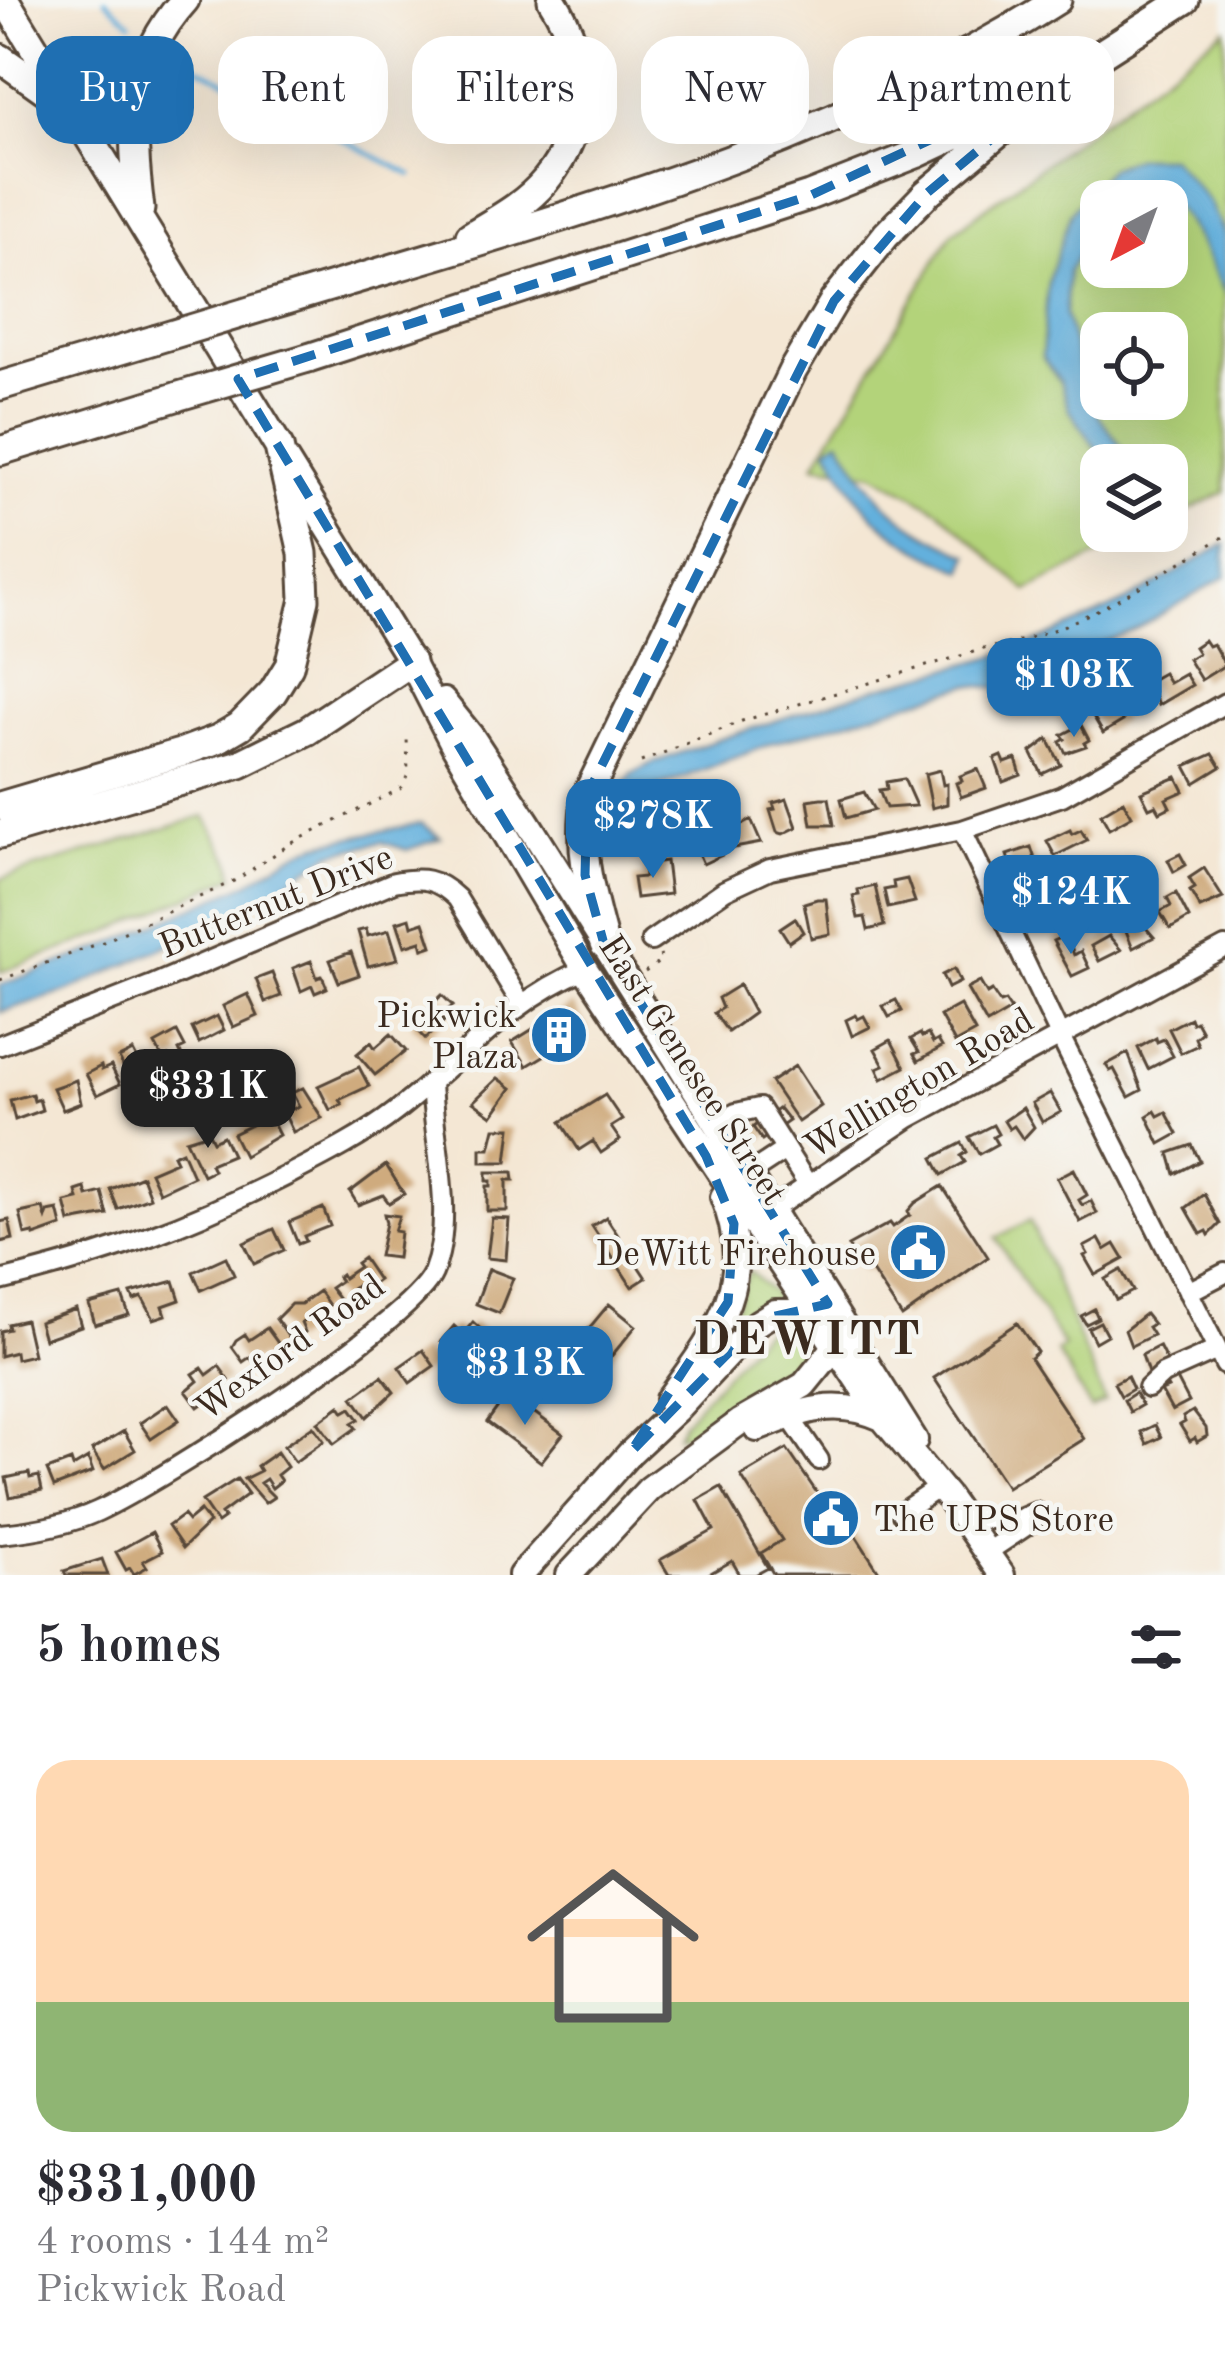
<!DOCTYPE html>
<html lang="en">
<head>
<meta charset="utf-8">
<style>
	body { margin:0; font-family:"Old Standard TT",serif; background:#f2f2f3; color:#2b2b33; height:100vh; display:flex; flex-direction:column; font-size:45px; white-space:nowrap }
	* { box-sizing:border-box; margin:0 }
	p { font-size:39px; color:#7c7c81 }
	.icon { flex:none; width:66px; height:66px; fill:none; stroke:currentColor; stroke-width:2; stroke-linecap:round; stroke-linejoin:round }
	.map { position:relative; height:1575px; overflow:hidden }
	.panel { display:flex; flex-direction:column; background:#fff; flex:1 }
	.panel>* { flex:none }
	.guide { position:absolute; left:36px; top:36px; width:1155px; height:108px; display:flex; gap:24px }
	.needle { width:78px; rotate:221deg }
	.buttons { position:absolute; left:1080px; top:180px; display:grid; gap:24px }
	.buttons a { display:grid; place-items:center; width:108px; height:108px; border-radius:24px; background:#fff; box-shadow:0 12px 48px #0002; font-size:60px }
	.price { position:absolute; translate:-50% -102px; padding:0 27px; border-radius:24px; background:#1f6fb2; color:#fff; font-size:39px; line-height:78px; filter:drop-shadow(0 3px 6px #0008) }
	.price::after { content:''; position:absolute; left:50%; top:72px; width:36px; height:27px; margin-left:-18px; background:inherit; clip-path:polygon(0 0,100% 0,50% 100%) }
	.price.selected { background:#222; color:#fff }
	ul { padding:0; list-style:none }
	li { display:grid; align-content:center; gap:24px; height:636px; padding:0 36px }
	li span { display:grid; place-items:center; height:372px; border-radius:36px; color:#555 }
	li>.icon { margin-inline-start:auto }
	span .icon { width:216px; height:216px; fill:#fffc; stroke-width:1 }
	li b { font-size:51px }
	h2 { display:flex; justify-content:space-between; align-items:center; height:144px; padding:0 36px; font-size:51px }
	.tag { padding:0 42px; border-radius:36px; background:#fff; box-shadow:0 12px 48px #0002; font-size:42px; line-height:108px }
	.tag.selected { background:#1f6fb2; color:#fff }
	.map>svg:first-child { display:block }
</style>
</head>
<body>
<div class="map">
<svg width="1225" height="1575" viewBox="0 0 1225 1575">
	<rect width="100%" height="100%" fill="#f6f6f2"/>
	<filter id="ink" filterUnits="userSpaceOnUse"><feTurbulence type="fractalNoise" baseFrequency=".00833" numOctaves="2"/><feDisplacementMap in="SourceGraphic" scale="24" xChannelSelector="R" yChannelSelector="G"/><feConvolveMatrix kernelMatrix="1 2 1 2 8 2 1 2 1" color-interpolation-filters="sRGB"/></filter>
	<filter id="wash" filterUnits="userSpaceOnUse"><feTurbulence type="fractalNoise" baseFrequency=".004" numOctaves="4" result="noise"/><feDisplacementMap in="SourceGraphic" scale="48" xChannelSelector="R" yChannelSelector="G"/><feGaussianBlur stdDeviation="2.7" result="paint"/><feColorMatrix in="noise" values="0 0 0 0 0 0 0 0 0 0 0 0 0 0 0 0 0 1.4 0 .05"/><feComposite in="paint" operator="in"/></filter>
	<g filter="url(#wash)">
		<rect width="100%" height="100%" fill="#f4e7d4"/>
		<path fill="#b3d37a" stroke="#777e4c" stroke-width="3" fill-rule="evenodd" d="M1225,29V492L1167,521V465H1101V531H1147L1027,591L939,510L873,473L815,464L952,233ZM1101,201H1167V267H1101ZM1101,333H1167V399H1101Z
			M205,816L232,863L234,876L104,934L0,972V879Z
			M1030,1220L1105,1401L1091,1409L1057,1352L1064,1347L996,1238Z
			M749,1271L777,1296L730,1341L725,1337Z
			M784,1321L809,1366L693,1435H677L683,1422L763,1331Z"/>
		<path fill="#64b0dd" stroke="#506d7e" stroke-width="3" d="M1137,157H1170L1209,202L1225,237V294C1207,255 1186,208 1149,184L1115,201H1101V218L1068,271L1065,314L1088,401L1135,465H1108L1069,409L1060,382L1042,357L1048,281L1071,212L1109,168Z
			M840,439C879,505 899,524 969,555L964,571C890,537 865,521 828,447Z
			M1225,544V577L1138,628L1059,661L1009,689L968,685L773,743L638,795L620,791L632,774L652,763L717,740L872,689L1018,650L1127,601Z
			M421,823L441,838L407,850L382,842L332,853L242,911L66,992L0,1012V985L99,949L246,884L292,855L318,844Z"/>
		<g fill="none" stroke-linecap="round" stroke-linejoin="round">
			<path stroke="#64b0dd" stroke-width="4.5" d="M105,0L131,23
				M175,55L412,175"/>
		</g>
		<g id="blocks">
			<path fill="#cfab7e" d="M1204,640L1208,646L1213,644L1225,665L1201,680L1188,659L1198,653L1194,647Z
				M1163,673L1169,683L1185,674L1192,685L1158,705L1149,681Z
				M1134,693L1142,707L1128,715L1120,700Z
				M1113,704L1123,721L1103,733L1093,716Z
				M1081,725L1089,740L1084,743L1086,746L1066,753L1060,742L1065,739L1062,735Z
				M1048,739L1061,765L1042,774L1031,752Z
				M1213,754L1221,767L1195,783L1186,766Z
				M1002,756L1005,763L1016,759L1021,775L1003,782L995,759Z
				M978,769L986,788L961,797L956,783L962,781L960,776Z
				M940,770L943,785L947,784V804L932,808L925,774Z
				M1177,777L1184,791L1166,799L1170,807L1160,812L1156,805L1149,808L1141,792Z
				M904,779L916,806L886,808L879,790L887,789L886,782Z
				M864,792L874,810L846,818L841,799Z
				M821,798H829L834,825H812L808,800Z
				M787,799L797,827L783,834L777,832L770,810L775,809L773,803Z
				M1123,801L1132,816L1109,829L1101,814Z
				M751,820L761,843L729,849L723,835Z
				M709,829L722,855L703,864L691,837Z
				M1070,830L1072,834L1081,830L1087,840L1055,856L1047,841Z
				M1031,847L1037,865L1029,867L1034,883L1019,888L1007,855Z
				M1180,854L1186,865L1174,872L1168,860Z
				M666,861L670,894L636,898L633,878L645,877L644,864Z
				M1204,868L1223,898L1200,908L1190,891L1195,888L1189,878Z
				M907,879L915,902L888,908L884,890L894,888L893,882Z
				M875,886L884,926L868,930L865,917L858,918L853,896L859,895L858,890Z
				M1113,890L1120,902L1108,909L1101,897Z
				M1176,893L1189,918L1170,929L1160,912L1171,906L1167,898Z
				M817,899H826L830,934L811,938L804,903Z
				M1070 917a7 7 0 1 1 14 0a7 7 0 1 1-14 0Z
				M410,918L412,926L424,922L432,946L423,949L421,941L405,946L397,922Z
				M795,918L803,932L789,942L780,928Z
				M1140,921L1154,937L1133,948L1124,926Z
				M366,929L368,936L389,930L398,959L368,966L358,931Z
				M1066,935L1074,955L1081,951L1089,968L1072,976L1053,941Z
				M1109,936L1121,950L1099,961L1091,946Z
				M351,952L359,975L339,982L330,960Z
				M311,961L317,978L322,976L327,988L315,993L312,986L301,991L293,968Z
				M954,969L960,982L948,988L942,975Z
				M272,973L281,996L265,1002L256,979Z
				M980,982L987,994L992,991L1000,1003L1005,1001L1011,1010L987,1024L967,989Z
				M739,985L754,1013L728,1032L714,1013L722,1008L718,998Z
				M248,994L258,1016L233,1027L223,1006Z
				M442,995L453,1006L439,1016L444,1021L425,1039L411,1024Z
				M896,1000L902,1011L889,1017L883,1006Z
				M573,1004L588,1029L527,1066L512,1042Z
				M960,1005L975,1032L955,1043L940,1016Z
				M856,1015L858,1019L864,1016L870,1027L852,1036L846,1020Z
				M217,1016L224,1030L199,1043L192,1028Z
				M1190,1018L1192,1023L1196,1021L1202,1032L1195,1038L1198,1045L1181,1053L1169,1029Z
				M177,1032L185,1047L179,1050L182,1056L171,1062L168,1056L163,1059L155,1044Z
				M391,1034L406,1051L375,1075L357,1054L371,1042L375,1048Z
				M920,1034L922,1037L928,1034L933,1043L938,1040L942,1047L918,1061L914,1054L919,1052L911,1039Z
				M1156,1038L1157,1042L1164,1039L1173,1056L1148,1069L1138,1048Z
				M891,1040L905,1067L882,1079L877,1068L884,1065L875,1049Z
				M133,1051L144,1073L130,1080L119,1058Z
				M1128,1053L1142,1090L1129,1097L1114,1069L1110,1071L1106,1065Z
				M101,1066L102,1070L111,1066L120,1084L97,1095L86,1074Z
				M795,1066L821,1106L798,1122L771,1082Z
				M359,1067L369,1086L339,1100L342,1104L330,1110L318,1086Z
				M498,1078L512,1088L492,1116L473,1102Z
				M76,1080L81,1103L63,1110L53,1088Z
				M303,1088L322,1118L293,1132L284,1113L299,1106L292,1093Z
				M1050,1093L1061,1112L1042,1122L1032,1103Z
				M32,1094L34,1101L39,1099L42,1110L15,1120L10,1100Z
				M605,1095L622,1120L611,1127L620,1140L601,1153L593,1141L579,1150L561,1122Z
				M779,1108L789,1121L762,1140L753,1127Z
				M1023,1108L1034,1127L1023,1139L1014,1126L1009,1129L1004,1121Z
				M1155,1111L1158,1116L1166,1112L1178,1134L1160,1144L1147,1116Z
				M269,1116L279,1135L244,1156L233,1134Z
				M993,1125L998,1134L993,1137L997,1144L979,1154L969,1137Z
				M495,1128H511L507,1162H481V1148H490Z
				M209,1133L213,1141L223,1136L232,1155L210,1164L213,1170L203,1175L186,1140Z
				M962,1143L967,1152L961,1156L965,1162L942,1175L933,1158Z
				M1192,1145L1200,1161L1175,1174L1169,1153Z
				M182,1151L193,1176L159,1192L150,1172L176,1161L173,1155Z
				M386,1165L404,1194L389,1203L383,1195L358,1205L350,1192Z
				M1074,1169L1087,1195L1079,1200L1082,1205L1091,1201L1097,1213L1080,1222L1057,1178Z
				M487,1172H513L514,1180H507V1211H487V1186H491V1181H487Z
				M142,1176L150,1197L118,1209L110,1189Z
				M942,1186L988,1257L902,1317L870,1268L864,1271L848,1246L890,1223L893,1227L910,1215L908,1211L915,1203Z
				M85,1188L87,1196L102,1192L108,1215L70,1222L65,1202L78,1199L76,1191Z
				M1204,1194L1220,1224L1209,1235L1207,1231L1201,1234L1186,1208Z
				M43,1208L46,1218L48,1212L58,1210L62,1226L34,1236L33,1233L25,1235L20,1213Z
				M323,1208L330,1226L304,1236L306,1241L298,1244L289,1222Z
				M384,1214L399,1216L394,1231L400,1232L397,1258L379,1256L386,1223Z
				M606,1217L646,1278L632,1287L592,1226Z
				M492,1218L509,1219L506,1260L487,1258Z
				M9,1220L13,1239L0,1242V1222Z
				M274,1229L284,1250L254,1264L244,1243Z
				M1099,1239L1105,1250L1115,1244L1124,1259L1095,1275L1084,1256L1088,1254L1084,1247Z
				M226,1257L234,1275L201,1290L193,1272Z
				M363,1258L378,1280L370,1286L365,1279L352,1289L357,1296L344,1306L330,1288L340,1281L337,1277L341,1274L343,1278L359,1267L356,1263Z
				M489,1269L513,1278L499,1313L476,1304Z
				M1121,1270L1133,1291L1116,1300L1105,1279Z
				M174,1281L180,1300L163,1306L166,1315L154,1319L142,1297L134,1300L131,1293Z
				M319,1291L329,1305L301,1323L305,1332L292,1342L276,1319L291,1304H301Z
				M122,1295L129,1315L95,1325L89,1304Z
				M609,1304L636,1326L578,1397L551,1374Z
				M76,1309L81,1326L44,1339L39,1322Z
				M1094,1309L1098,1318L1086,1324L1081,1316Z
				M1145,1314L1153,1324L1148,1327L1153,1335L1131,1346L1125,1330Z
				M25,1320L33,1355L16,1359L15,1352L0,1356V1331L9,1329L8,1324Z
				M473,1322L485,1333L480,1339L485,1343L479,1349L484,1353L472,1367L441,1341L454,1326L463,1334Z
				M1100,1322L1107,1335L1095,1342L1088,1328Z
				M1017,1323L1037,1352L1030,1358L1084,1439L1007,1487L934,1378Z
				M267,1328L283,1350L264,1363L260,1357L254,1362L250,1357L243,1362L232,1347L236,1340L245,1334L249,1340Z
				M1159,1346L1168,1364L1148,1373L1142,1355Z
				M423,1350L434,1366L410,1383L399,1367Z
				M219,1366L229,1380L208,1391L213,1396L198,1407L186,1391L198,1381L193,1374L202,1368L207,1375Z
				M382,1376L394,1392L367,1417L353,1397Z
				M1127,1376L1133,1389L1121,1396L1114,1383Z
				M1176,1377L1189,1402L1172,1411L1161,1391L1168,1388L1165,1383Z
				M508,1393L563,1434L541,1462L487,1422Z
				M1135,1393L1142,1405L1130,1412L1124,1400Z
				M168,1404L179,1420L151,1439L140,1423Z
				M340,1406L344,1412L351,1408L359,1419L352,1423L356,1428L334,1444L318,1422Z
				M1193,1411L1206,1428L1207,1436L1197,1442L1195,1438L1190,1441L1180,1425L1185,1422L1183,1417Z
				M1155,1425L1161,1437L1147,1444L1141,1432Z
				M313,1426L324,1441L295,1462L284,1446Z
				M124,1431L135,1450L104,1469L92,1450Z
				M787,1449L828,1509L842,1514L881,1575H774L761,1553L782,1540L741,1476Z
				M277,1452L287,1467L277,1475L281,1481L272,1488L266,1479L260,1483L274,1497L265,1503L244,1479L260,1471L257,1466Z
				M88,1458L93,1472L54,1487L47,1470L71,1461L73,1467Z
				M29,1473L30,1478L39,1476L42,1490L10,1497L6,1478Z
				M237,1479L248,1494L221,1514L224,1518L217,1523L202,1501Z
				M721,1487L768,1568L755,1575H740L732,1561L707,1575H669L660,1560L714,1530L698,1500Z
				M200,1511L209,1523L183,1548L168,1526L183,1515L188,1521Z
				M152,1532L162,1551L143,1561L147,1567L134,1574L130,1568L126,1570L116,1552Z
				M102,1559L108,1575H66L64,1571Z"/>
		</g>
	</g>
	<g filter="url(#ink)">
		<use href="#blocks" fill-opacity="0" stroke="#574639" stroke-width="3"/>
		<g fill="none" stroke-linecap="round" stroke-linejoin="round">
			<defs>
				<path id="minor" d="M962,830L1060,1036L1225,1365
					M651,941L725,890L770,869L962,830L1062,796L1225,703
					M0,1045L150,986L394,882C422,877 436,878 457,898L521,1003
					M718,1124L736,1113L759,1108L808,1185
					M750,1173L785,1150
					M773,1209L909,1118L1225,947
					M0,1281C109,1255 192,1224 292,1173C327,1155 364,1136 395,1112C459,1063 508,1001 585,969
					M1188,1292L1225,1273
					M1148,1388L1163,1374L1217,1350
					M789,1416L819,1460
					M901,1513L939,1487
					M962,1518L1017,1520L1036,1512
					M0,1534C32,1531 68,1525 98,1511C157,1484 411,1324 433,1273C456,1216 433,1141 431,1082
					M987,1552L1032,1522L1034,1516"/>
				<path id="major" d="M286,460L411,662L455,748L585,969L884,1420L947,1496L1002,1575
					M443,701L472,737L528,823L915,1440
					M668,1399C717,1332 757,1282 723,1197
					M757,1429C803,1410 837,1397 884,1419
					M521,1575L630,1453L676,1410L757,1323L775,1312H813L821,1308
					M569,1575L649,1489L740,1422L804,1385L835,1347L848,1339"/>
				<path id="highway" d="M0,58L55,97
					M1054,84L1185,0
					M140,209C130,129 128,63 185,0
					M470,236C496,220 525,205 545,181C590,127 589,57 552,0
					M273,304C542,222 818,154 1057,0
					M308,358L809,196L916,154L1016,107
					M0,386L154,340
					M0,451L179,396
					M0,806L180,753L218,739L240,726L273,692L289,666L305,599L303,553L279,447L5,0
					M0,834L240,764L307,731L411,662
					M604,944C590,892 577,848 587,795L793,370L834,301L886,235L927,193L1066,77"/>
			</defs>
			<use href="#minor" stroke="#574639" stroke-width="24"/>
			<use href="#major" stroke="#574639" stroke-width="30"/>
			<use href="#highway" stroke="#574639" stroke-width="33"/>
			<path stroke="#574639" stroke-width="3" stroke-dasharray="3 9" stroke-linecap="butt" d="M641,762L742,721L987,648C1072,635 1151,579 1225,536
				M645,972L662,960L660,955
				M0,980L103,942L236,880L290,844L400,789L408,775L407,737"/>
			<use href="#minor" stroke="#fff" stroke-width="18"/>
			<use href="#major" stroke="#fff" stroke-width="24"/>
			<use href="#highway" stroke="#fff" stroke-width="27"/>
			<defs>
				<path id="highway-bridge" d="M154,340L273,304
					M179,396L308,358"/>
			</defs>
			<use href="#highway-bridge" stroke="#574639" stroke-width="33" stroke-linecap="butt"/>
			<use href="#highway-bridge" stroke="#fff" stroke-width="27"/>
		</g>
	</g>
	<path fill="none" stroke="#1f6fb2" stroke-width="9" stroke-dasharray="24 15" stroke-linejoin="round" d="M1066,77L927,193L834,301L587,795L585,875L604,944L828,1304L762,1319L630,1453L728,1302L734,1224L706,1156L238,379L809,196Z"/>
	<defs>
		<symbol id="building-disc" viewBox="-11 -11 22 22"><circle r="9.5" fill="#1f6fb2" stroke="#f6f6f2"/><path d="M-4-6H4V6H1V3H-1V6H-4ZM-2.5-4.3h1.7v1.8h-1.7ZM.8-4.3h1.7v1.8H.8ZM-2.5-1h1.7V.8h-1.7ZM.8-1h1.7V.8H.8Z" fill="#fff"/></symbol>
		<symbol id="civic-disc" viewBox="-11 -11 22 22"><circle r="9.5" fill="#1f6fb2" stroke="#f6f6f2"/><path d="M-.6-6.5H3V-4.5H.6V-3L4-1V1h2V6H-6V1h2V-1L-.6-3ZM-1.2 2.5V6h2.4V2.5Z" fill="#fff"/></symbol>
	</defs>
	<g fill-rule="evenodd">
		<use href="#building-disc" x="526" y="1002" width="66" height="66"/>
		<use href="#civic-disc" x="885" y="1219" width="66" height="66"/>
		<use href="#civic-disc" x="798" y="1485" width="66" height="66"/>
	</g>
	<g text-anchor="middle" stroke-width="9" stroke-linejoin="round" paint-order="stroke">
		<g font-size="36" fill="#3b2a1e" stroke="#f6f6f2">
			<text transform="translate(275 900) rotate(-22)" y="13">Butternut Drive</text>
			<text transform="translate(694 1069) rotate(57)" y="13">East Genesee Street</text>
			<text transform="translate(918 1082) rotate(-31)" y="13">Wellington Road</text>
			<text transform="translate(289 1346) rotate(-36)" y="13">Wexford Road</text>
		</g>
		<g font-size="36" fill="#3b2a1e" stroke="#f6f6f2" text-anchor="end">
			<text x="517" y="1027">Pickwick<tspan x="517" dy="41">Plaza</tspan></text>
			<text x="876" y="1265">DeWitt Firehouse</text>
			<text x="873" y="1531" text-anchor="start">The UPS Store</text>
		</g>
		<g font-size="48" font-weight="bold" letter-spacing="3" fill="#3b2a1e" stroke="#f6f6f2">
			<text x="808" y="1354">DEWITT</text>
		</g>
	</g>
</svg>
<div class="buttons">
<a><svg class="needle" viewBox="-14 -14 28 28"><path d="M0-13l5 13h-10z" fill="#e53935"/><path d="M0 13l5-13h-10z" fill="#7c7c81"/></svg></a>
<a><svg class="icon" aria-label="locate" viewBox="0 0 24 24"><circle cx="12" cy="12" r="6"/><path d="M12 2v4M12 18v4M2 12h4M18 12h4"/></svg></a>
<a><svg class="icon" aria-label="layers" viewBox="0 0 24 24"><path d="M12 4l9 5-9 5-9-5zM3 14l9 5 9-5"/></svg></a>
</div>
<b class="price" style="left:1074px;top:740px">$103K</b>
<b class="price" style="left:653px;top:881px">$278K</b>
<b class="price" style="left:1071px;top:957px">$124K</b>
<b class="price selected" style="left:208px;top:1151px">$331K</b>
<b class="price" style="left:525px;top:1428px">$313K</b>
<div class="guide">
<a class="tag selected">Buy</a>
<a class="tag">Rent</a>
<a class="tag">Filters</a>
<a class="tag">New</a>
<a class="tag">Apartment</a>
</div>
</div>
<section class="panel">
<h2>5 homes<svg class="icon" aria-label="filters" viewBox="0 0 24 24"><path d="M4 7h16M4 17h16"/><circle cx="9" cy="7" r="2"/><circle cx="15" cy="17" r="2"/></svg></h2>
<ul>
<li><span style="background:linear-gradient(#ffd9b3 65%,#8fb573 0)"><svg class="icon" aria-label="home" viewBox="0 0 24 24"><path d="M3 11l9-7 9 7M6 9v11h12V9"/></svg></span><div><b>$331,000</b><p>4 rooms · 144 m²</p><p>Pickwick Road</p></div></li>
</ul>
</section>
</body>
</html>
